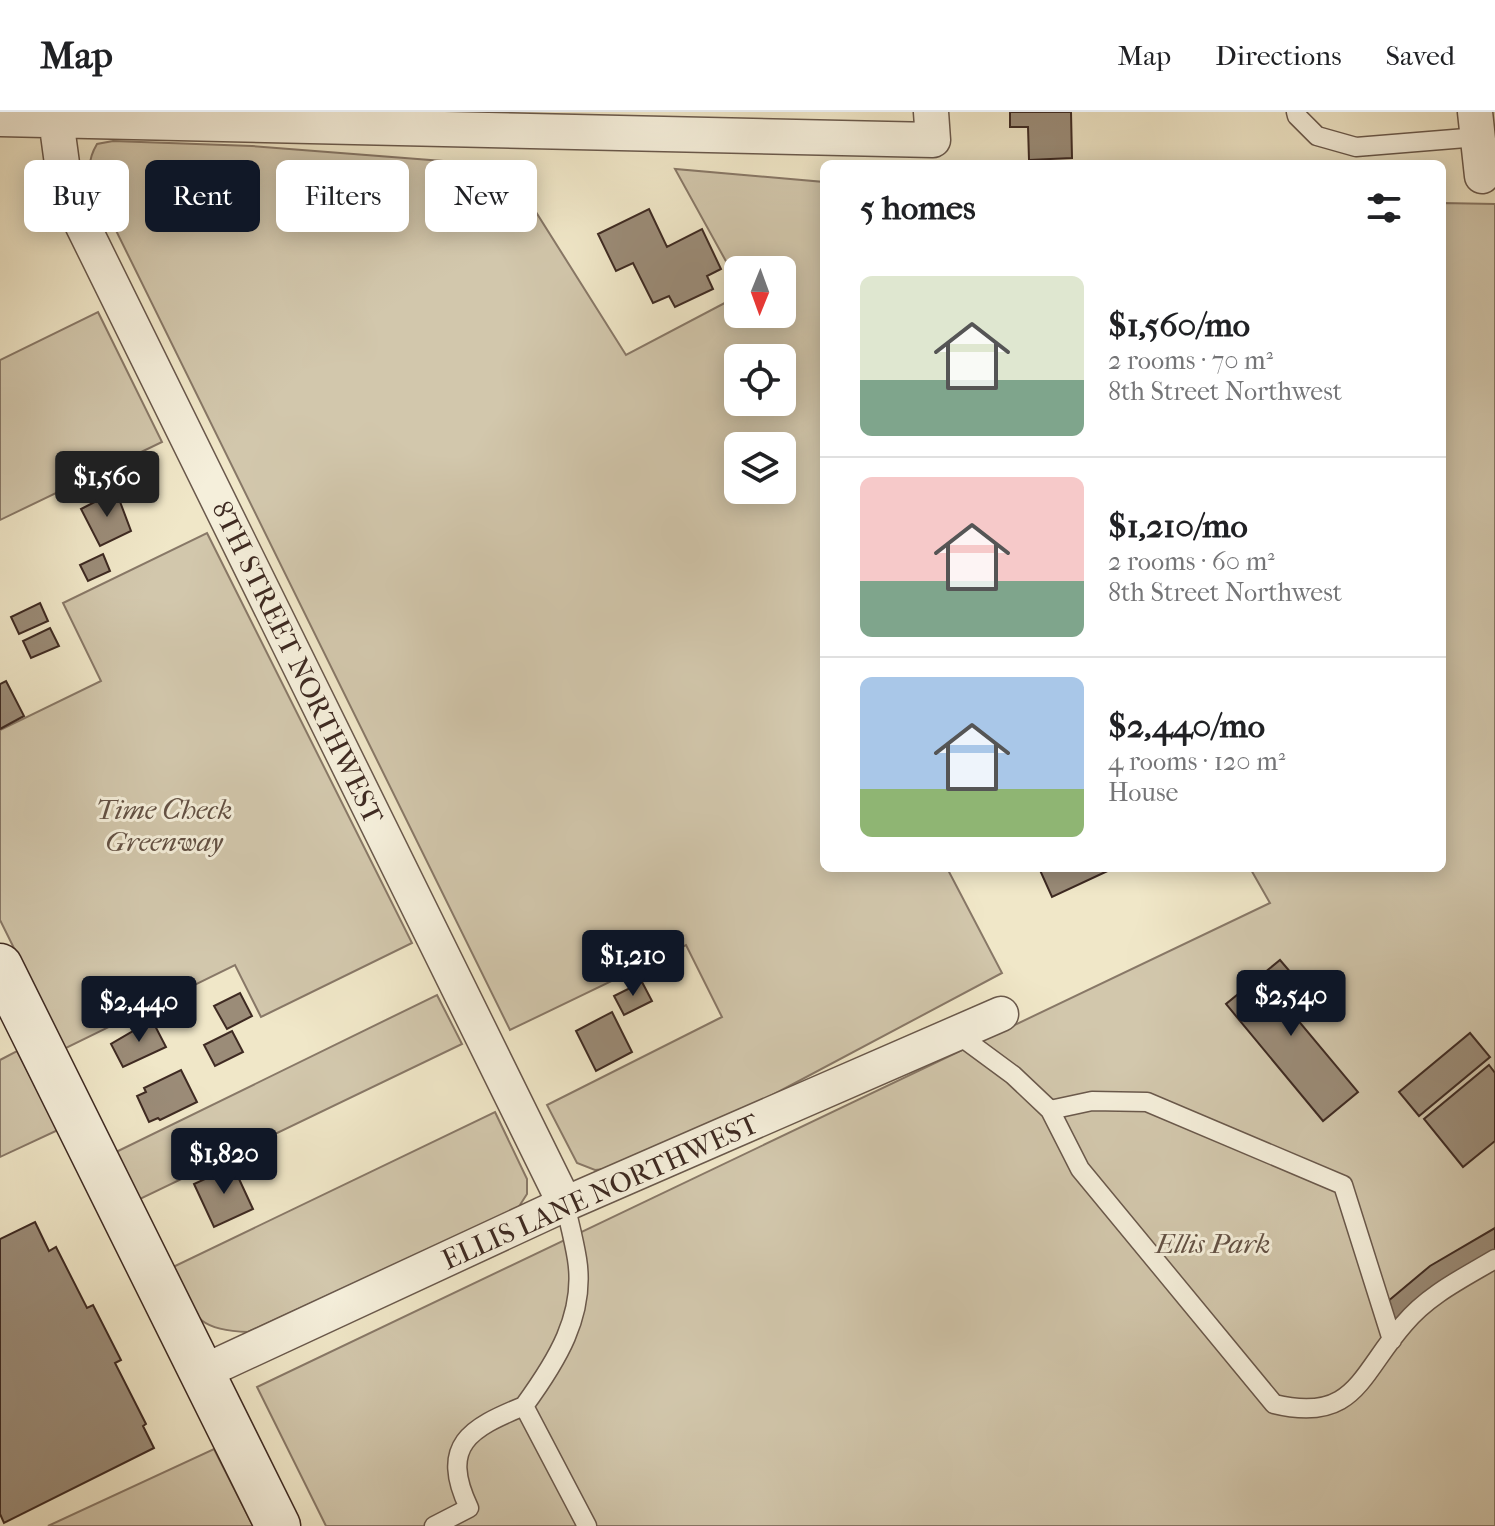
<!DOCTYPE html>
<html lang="en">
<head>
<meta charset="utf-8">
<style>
	body { margin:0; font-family:"IM FELL French Canon",serif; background:#f6f6f6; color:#202124; height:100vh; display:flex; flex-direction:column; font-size:30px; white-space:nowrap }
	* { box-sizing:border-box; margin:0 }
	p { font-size:26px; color:#757577 }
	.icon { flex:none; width:44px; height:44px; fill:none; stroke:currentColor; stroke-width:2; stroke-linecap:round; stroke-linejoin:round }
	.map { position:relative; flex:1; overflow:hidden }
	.sheet { position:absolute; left:820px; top:48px; width:626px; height:712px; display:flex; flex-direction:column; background:#fff; border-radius:12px; box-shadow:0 4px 20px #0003 }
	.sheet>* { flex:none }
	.hud { position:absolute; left:24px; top:48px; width:676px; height:72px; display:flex; gap:16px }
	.needle { width:52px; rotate:181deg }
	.buttons { position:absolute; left:724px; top:144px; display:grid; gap:16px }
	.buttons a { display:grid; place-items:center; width:72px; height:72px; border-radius:12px; background:#fff; box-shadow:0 4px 20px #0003; font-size:40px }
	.price { position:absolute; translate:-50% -68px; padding:0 18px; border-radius:8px; background:#111827; color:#fff; font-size:26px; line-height:52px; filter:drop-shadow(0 2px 4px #0008) }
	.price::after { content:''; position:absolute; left:50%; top:48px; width:24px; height:18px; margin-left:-12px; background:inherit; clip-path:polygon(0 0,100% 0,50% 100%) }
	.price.active { background:#222; color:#fff }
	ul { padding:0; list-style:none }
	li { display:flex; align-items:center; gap:24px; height:200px; padding:0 40px }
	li+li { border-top:2px solid #e0e0e0 }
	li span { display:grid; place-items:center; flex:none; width:224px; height:160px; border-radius:12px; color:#555 }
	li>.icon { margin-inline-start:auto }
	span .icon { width:96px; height:96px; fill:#fffc; stroke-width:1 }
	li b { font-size:34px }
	h2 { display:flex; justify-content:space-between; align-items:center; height:96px; padding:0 40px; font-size:34px }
	.tag { padding:0 28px; border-radius:12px; background:#fff; box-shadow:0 4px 20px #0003; font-size:28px; line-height:72px }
	.tag.active { background:#111827; color:#fff }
	header { display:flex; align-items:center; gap:48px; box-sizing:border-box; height:112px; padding:0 40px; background:#fff; border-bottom:2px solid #e0e0e0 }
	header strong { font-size:38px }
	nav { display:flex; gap:44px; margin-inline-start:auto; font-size:28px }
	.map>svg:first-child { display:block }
</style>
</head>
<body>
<header>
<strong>Map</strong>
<nav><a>Map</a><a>Directions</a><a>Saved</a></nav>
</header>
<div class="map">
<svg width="1495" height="1414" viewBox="0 0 1495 1414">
	<rect width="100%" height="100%" fill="#f0e7c8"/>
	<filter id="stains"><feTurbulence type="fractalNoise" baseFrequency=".0025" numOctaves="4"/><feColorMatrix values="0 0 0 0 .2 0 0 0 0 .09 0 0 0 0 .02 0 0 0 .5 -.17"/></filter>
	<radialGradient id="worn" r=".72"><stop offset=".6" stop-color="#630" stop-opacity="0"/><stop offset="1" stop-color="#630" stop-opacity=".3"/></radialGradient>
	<path fill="#d2c7ac" stroke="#887867" stroke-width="2" fill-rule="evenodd" d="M113,29L252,34L507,54L626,243L738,184V202H782V158H738V171L675,57L824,70V756H947L1002,861L763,988L615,1056L595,1058L577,1051L547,993L722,905L686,833L510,918L100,86C91,64 84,54 97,32ZM738,246H782V290H738ZM738,334H782V378H738Z
		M1442,91L1495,92V1414H326L257,1275L1270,791L1250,756H1442Z
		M98,200L162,330L0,408V248Z
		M207,421L412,831L261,905L235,853L64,937L0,808V618L101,569L63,491Z
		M437,883L462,932L140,1087L116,1040Z
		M17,939L58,1018L0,1045V948Z
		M495,1000L527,1067V1082L518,1096L248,1220C191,1218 195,1201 173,1155Z
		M214,1337L253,1414H48Z"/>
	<path fill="#9b8c78" stroke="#3e2a22" stroke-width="2" d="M1010,0H1071L1072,46L1029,48L1028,15H1010Z
		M649,97L667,135L702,117L721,157L707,164L713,177L675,195L669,184L653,191L633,151L616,159L598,122Z
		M112,381L116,389L119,387L131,419L100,434L81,397Z
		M103,442L110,459L88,469L80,453Z
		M40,491L48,509L19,522L11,505Z
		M50,516L59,534L31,546L23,529Z
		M6,569L24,604L0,617V572Z
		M1039,756H1114L1052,785Z
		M1280,848L1316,890L1296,906L1358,980L1323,1009L1226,892Z
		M642,870L652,889L624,903L614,884Z
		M240,881L252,904L227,917L214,894Z
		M612,900L632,940L596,959L576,919Z
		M152,908L166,935L123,955L111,932Z
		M232,919L243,940L215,954L204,933Z
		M1470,921L1490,945L1419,1004L1399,980Z
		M1489,953L1495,961V1029L1463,1055L1424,1007Z
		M181,958L197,990L160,1008L158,1006L149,1010L137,984L146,980L144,976Z
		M233,1054L253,1097L214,1115L194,1072Z
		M35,1110L49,1139L56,1135L87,1196L93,1193L121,1248L115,1251L146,1312L143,1314L154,1336L4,1411L0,1402V1127Z
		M1495,1116V1147L1392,1228L1381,1195L1430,1154Z"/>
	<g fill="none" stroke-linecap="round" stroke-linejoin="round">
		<defs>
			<path id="lane" d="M1296,0L1297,4L1317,24L1356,35L1478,25
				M956,921L1013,963L1050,998L1080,1057L1274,1292C1355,1312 1360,1262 1404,1212C1428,1183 1463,1166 1495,1147
				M1050,998L1092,989L1147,990L1343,1073L1392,1228
				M565,1092C569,1110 574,1128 577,1147C586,1203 556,1250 524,1294L587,1414
				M434,1414L469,1396C439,1333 470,1316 524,1294"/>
			<path id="street" d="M55,0L63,59L81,110L565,1092
				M1475,0L1482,64
				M0,7L933,28L931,0
				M201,1261L565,1092L1001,902"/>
			<path id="secondary" d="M0,854L278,1414"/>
		</defs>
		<use href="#lane" stroke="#6a594c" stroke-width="21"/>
		<use href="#street" stroke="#6a594c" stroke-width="37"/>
		<use href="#secondary" stroke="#3e2a22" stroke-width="47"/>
		<use href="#lane" stroke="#f5efdb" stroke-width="18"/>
		<use href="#street" stroke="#f5efdb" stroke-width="34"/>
		<use href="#secondary" stroke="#f5efdb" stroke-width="44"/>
	</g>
	<g text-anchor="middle" stroke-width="6" stroke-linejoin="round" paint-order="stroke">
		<g font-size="28" fill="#3e2a22" stroke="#f5efdb">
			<text transform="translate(298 550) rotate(64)" y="10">8TH STREET NORTHWEST</text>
			<text transform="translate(600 1079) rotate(-24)" y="10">ELLIS LANE NORTHWEST</text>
		</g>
		<g font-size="28" font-style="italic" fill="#635144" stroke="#f5efdb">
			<text x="164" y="707">Time Check<tspan x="164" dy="32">Greenway</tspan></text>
			<text x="1213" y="1141">Ellis Park</text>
		</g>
	</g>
	<rect width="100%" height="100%" filter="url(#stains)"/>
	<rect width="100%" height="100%" fill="url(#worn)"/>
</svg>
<div class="buttons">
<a><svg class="needle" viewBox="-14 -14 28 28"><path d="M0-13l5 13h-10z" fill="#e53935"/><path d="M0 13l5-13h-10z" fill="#757577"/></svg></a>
<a><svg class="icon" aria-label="locate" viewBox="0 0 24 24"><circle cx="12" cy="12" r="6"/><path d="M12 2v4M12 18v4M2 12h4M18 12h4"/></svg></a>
<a><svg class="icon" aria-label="layers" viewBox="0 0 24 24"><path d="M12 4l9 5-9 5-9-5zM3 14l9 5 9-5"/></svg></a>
</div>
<b class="price active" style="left:107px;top:407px">$1,560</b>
<b class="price" style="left:633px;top:886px">$1,210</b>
<b class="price" style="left:1291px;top:926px">$2,540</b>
<b class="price" style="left:139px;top:932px">$2,440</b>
<b class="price" style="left:224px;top:1084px">$1,820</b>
<div class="hud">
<a class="tag">Buy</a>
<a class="tag active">Rent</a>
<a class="tag">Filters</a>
<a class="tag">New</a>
</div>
<section class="sheet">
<h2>5 homes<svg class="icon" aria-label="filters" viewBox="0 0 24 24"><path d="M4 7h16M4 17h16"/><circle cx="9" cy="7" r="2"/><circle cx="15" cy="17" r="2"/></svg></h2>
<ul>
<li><span style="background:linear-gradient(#dfe7d0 65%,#7fa58c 0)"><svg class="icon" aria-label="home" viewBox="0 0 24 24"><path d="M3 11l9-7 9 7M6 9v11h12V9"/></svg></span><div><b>$1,560/mo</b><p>2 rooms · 70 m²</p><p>8th Street Northwest</p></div></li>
<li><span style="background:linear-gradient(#f6c9c9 65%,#7fa58c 0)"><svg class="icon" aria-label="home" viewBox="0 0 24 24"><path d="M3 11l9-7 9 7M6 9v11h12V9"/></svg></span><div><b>$1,210/mo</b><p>2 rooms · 60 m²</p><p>8th Street Northwest</p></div></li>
<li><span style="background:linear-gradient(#a9c7e8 70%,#8fb573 0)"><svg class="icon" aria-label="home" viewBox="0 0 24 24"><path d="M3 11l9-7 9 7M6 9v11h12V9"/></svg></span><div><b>$2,440/mo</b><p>4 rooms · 120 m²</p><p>House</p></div></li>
</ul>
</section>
</div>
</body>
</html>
